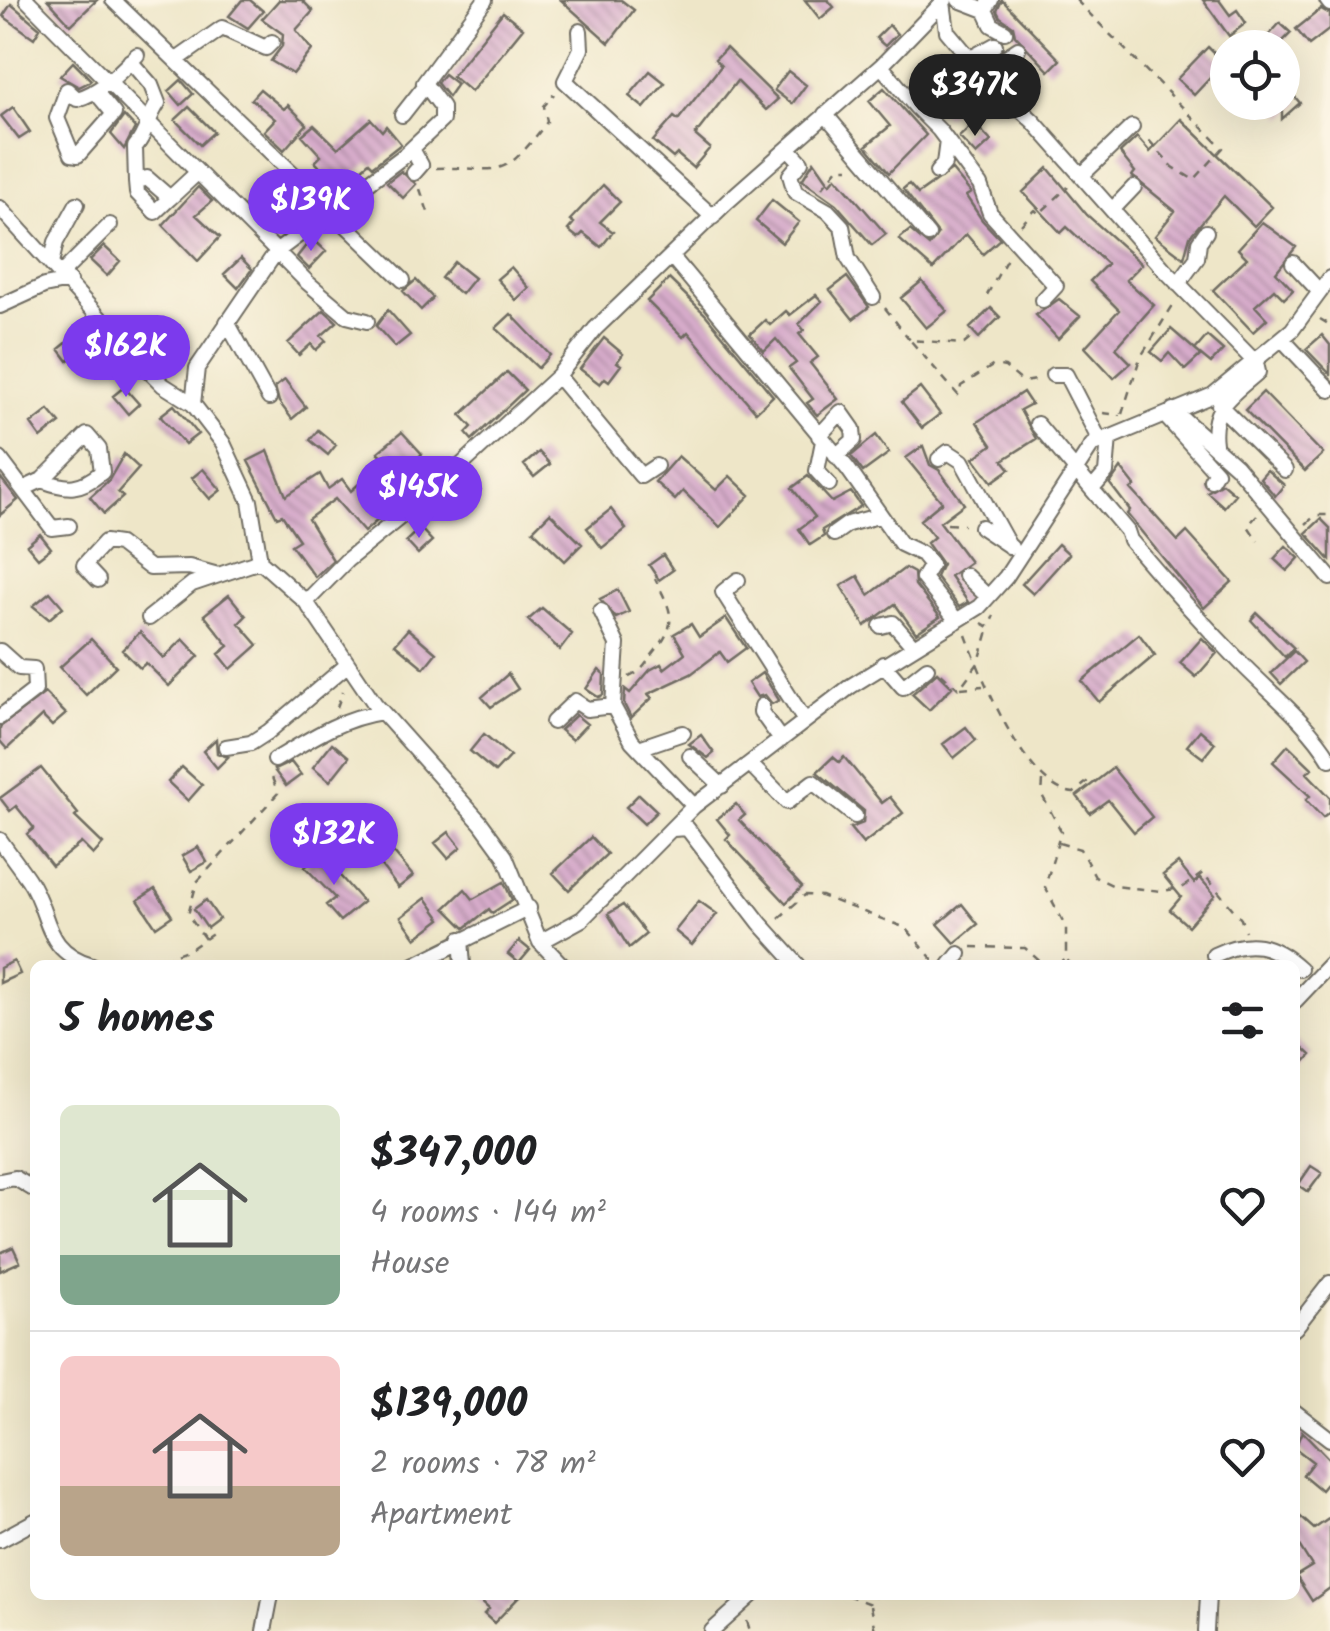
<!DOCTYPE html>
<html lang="en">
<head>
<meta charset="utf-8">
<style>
	body { margin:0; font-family:Kalam,sans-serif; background:#f2f2f2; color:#202124; height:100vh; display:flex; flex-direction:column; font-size:38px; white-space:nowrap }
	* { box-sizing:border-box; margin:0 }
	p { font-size:32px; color:#757577 }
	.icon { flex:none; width:55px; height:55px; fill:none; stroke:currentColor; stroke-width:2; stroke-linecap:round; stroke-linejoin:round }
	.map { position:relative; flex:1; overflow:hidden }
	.details { position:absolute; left:30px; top:960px; width:1270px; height:640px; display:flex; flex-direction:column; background:#fff; border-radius:15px; box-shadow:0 10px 40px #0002 }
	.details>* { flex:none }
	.buttons { position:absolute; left:1210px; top:30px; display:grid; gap:20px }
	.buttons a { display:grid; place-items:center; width:90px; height:90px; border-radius:50%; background:#fff; box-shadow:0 10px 40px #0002; font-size:50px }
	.price { position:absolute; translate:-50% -85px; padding:0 22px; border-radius:35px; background:#7c3aed; color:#fff; font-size:32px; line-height:65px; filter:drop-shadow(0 2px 5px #0008) }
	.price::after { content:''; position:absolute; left:50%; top:60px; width:30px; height:22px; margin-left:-15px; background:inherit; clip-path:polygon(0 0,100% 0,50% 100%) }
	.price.active { background:#222; color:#fff }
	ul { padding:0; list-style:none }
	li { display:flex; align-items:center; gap:30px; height:250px; padding:0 30px }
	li+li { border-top:2px solid #e0e0e0 }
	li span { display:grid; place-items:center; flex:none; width:280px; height:200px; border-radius:15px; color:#555 }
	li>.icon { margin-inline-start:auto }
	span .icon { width:120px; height:120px; fill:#fffc; stroke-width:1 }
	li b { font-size:42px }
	h2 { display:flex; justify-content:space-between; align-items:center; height:120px; padding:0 30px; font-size:42px }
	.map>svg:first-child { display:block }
</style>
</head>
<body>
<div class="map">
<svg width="1330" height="1631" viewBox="0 0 1330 1631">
	<defs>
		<pattern id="building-back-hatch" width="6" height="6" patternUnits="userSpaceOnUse" patternTransform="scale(2.5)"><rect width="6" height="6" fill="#d7accb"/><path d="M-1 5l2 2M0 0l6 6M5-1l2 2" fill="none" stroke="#af8ca5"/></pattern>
	</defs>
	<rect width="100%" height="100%" fill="#fcf5e5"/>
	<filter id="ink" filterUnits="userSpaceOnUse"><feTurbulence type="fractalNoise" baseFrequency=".01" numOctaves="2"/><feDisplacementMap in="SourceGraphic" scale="20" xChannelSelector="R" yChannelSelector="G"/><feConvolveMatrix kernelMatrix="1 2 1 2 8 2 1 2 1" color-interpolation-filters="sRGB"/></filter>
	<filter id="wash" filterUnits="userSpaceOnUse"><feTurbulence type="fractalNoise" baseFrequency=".0048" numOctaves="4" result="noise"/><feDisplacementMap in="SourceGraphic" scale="40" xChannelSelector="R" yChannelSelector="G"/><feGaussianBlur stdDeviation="2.25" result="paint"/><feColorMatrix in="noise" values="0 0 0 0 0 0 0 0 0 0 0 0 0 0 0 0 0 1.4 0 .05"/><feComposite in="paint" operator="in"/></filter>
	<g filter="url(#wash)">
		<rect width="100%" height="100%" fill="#eee6c8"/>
		<g id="blocks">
			<path fill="url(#building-back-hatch)" d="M48,0H97L71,25Z
				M242,0H250L263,11L248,28L229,16Z
				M279,0H302L313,11L296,30L312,50L293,74L271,61L282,46L283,34L262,19Z
				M561,0H621L634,10L609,43Z
				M805,0H828L834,7L820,19Z
				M1002,0L1060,60L1049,71L1015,35L1013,26L1000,17L997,11Z
				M1203,0H1219L1230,15L1237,10L1246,23L1229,36Z
				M11,4L40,28L34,38L3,16Z
				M1321,9L1330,14V29L1309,45L1296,29Z
				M503,12L523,28L471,92L452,76Z
				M1280,23L1291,33L1279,45L1269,35Z
				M889,25L897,34L885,46L876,38Z
				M1208,47L1224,63L1194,95L1177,79Z
				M726,48L778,99L766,110L737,81L695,135L710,148L693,168L677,154L673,158L653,141L674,117L678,120L721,66L715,59Z
				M73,62L91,80L89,82L79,87L60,76Z
				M650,71L665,83L644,108L629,96Z
				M788,71L806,85L792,104L774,90Z
				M444,74L457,84L448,97L437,83Z
				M953,74L971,90L946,116L933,104Z
				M181,80L193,94L181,105L169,91Z
				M1282,82L1300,103L1282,119Z
				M884,88L926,135L889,173L866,146L890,126L869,101Z
				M260,89L284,109L288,105L307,124L284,150L264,131L275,119L251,99Z
				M13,107L30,132L19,139L1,116Z
				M189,107L214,132L200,145L175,120Z
				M124,116L135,128L124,149L111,134Z
				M371,119L382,131L386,126L401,144L373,166L369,162L335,192L320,175L324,171L315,162L321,156L302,135L314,125L338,148Z
				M1181,119L1272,207L1254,226L1224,196L1190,236L1184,258L1155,236L1175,211L1132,176L1135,172L1120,153L1137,137L1150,152Z
				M974,123L991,141L976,155L959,137Z
				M814,161L830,184L836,177L886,234L872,245L836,204L802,180Z
				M1048,168L1087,215L1142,264L1126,280L1154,305L1116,348L1131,363L1114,378L1085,347L1119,310L1090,281L1107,264L1067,227L1061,233L1023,192Z
				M952,170L971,193L966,196L982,220L1000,239L983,254L966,234L933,269L899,239L910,230L929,246L938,234L903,189L909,184L918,194Z
				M401,171L416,184L403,198L387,182Z
				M603,185L620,202L600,222L613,232L601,247L583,233L578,238L568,230L574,223L570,220Z
				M198,187L212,201L196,215L220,237L198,261L163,225Z
				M772,200L799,222L782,243L756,221Z
				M1262,222L1296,247L1276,272L1293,290L1284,299L1274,289L1255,306L1267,319L1253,332L1213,290L1247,258L1238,249Z
				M312,238L326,251L309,269L297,257Z
				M104,246L120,261L107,276L90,260Z
				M241,258L252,269L238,288L224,274Z
				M454,262L474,278L461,294L441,278Z
				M511,267L529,288L516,300L497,279Z
				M847,277L869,307L853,319L830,290Z
				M669,279L705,314L773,396L756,412L688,332L683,337L647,301Z
				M416,280L433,298L421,310L403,291Z
				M922,281L947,311L926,328L901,298Z
				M816,295L822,301L799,324L804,330L799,334L818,357L810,363L838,399L817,415L807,403L813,399L789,368L796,363L776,339L764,351L750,334L765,320L770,325L786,311L790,315Z
				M1059,299L1080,316L1058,339L1036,315Z
				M991,308L1000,317L979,338L970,328Z
				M324,310L337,322L321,336L326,341L316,350L311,344L299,355L288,343Z
				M388,310L410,335L395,347L376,326Z
				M511,314L550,355L538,368L496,328Z
				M1171,329L1201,355L1185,370L1169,353L1162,361L1151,352Z
				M81,331L91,343L68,361L59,349Z
				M1322,335L1330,345V374L1306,349Z
				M1207,336L1223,350L1211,363L1195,350Z
				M604,338L623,354L617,362L621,365L609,381L605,378L600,384L580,369Z
				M507,372L525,390L472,440L466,433L472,427L461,415Z
				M285,380L306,407L292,419L279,402L275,387Z
				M124,387L139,404L128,414L113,396Z
				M920,388L940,414L922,428L902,402Z
				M1023,392L1031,404L1020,410L1036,439L1003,460L1010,469L992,482L974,458L992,445L977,422Z
				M1263,392L1323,454L1305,471L1245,410Z
				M174,405L198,434L185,444L160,416Z
				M49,410L60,423L41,438L31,424Z
				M318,430L336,445L328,455L310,440Z
				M402,432L422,454L398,475L407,488L382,506L387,512L364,532L335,499L308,519L333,560L315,577L291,545L299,540L282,515L277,517L248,461L268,451L286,496L320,474L328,489L342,479L351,491L371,473L378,479L392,464L378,452Z
				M876,435L889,453L863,472L851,456Z
				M923,446L930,465L939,470L964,504L940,522L970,562L950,576L968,602L959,607L936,577L942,564L927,543L934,537L920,520L942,502L906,458Z
				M539,452L550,464L534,477L524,465Z
				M124,454L139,468L118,492L123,497L104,514L90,497L109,480Z
				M678,456L716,490L730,476L750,495L720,527L683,491L675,500L655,482Z
				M1121,468L1135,486L1131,489L1178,541L1187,532L1232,582L1204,608L1127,514L1130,510L1110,484Z
				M203,469L221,490L210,499L192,478Z
				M1267,470L1284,485L1275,496L1260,478Z
				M808,476L832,502L851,492L861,506L822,530L824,536L810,545L799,529L815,517L792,488Z
				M0,477L18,500L0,515Z
				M1222,483L1235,494L1224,507L1207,492Z
				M611,509L626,529L602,548L587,528Z
				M550,513L582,544L565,561L533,530Z
				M1321,519L1330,528V560L1306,533Z
				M420,528L432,541L418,554L406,541Z
				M40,534L51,548L38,558L27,545Z
				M1058,544L1069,554L1033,594L1022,584Z
				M1286,546L1299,558L1287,571L1274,559Z
				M663,555L673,570L659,580L649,565Z
				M905,568L914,573L915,585L940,617L916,633L895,604L865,626L841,586L858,576L869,595Z
				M618,590L629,612L616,618L600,599Z
				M50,592L63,607L49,619L33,606Z
				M229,595L246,616L239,623L258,645L231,669L219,654L229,646L204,615Z
				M542,608L572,634L560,650L528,620Z
				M1257,613L1294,648L1285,657L1251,620Z
				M726,618L746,648L727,662L720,652L691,674L648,694L652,698L631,718L624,704L625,689L630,693L650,670L661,664L664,669L685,653L674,634L691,624L699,637Z
				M408,629L436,653L424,668L395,644Z
				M140,632L164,658L183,639L199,656L169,686L146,663L140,668L122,650Z
				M1139,634L1155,655L1099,702L1082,681Z
				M1202,638L1217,653L1196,677L1180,663Z
				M91,639L116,666L86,695L60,667Z
				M1294,651L1304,662L1281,684L1271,673Z
				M599,670L604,674L603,695L598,697L586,689Z
				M937,672L952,687L929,710L912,694Z
				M762,673L779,700L772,704L765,695L757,697L748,683Z
				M508,674L518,689L491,707L482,697Z
				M45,693L66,714L52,726L42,716L7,749L0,741V727Z
				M576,715L587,724L572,740L560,730Z
				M966,727L976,740L954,758L943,744Z
				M1200,730L1215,743L1203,758L1187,746Z
				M484,734L510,756L495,772L470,751Z
				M701,735L714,753L708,758L689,744Z
				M216,739L217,753L228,757L217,768L203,751Z
				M332,743L349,757L330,781L313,767Z
				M1288,745L1312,768L1307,773L1330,797V812L1323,818L1306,800L1310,796L1273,762Z
				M833,757L839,762L844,757L882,803L890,797L903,813L863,844L850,828L863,823L864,811L817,772Z
				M291,762L301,775L286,786L274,770Z
				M182,767L202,785L188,801L168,782Z
				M41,768L78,814L75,817L103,844L93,855L81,843L52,866L27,834L34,828L16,806L10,811L0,798Z
				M1113,768L1152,817L1134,832L1108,800L1090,813L1077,796Z
				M639,794L657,811L644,824L626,807Z
				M736,804L745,815L739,820L802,887L786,903L726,839L730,835L717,819Z
				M449,832L461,847L448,858L435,843Z
				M591,837L607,854L569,890L553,873Z
				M198,847L207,862L191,871L182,856Z
				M320,853L363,902L340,921L326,905L335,898L305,867Z
				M394,853L413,876L398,888L380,864Z
				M1178,863L1194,883L1200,878L1215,895L1188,926L1170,910L1181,897L1163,875Z
				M504,882L512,900L492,913L489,909L465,928L445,908L465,889L473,899Z
				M155,889L172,916L156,927L138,900Z
				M426,898L441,919L416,938L401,917Z
				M206,900L219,919L207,928L194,909Z
				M699,901L717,914L692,945L675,931Z
				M962,904L978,924L955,943L938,924Z
				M623,905L646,934L629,948L608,914Z
				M519,941L530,950L519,963L508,954Z
				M14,961L20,974L0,983V968Z
				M1295,1040L1311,1055L1295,1072Z
				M1311,1166L1322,1173L1308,1192L1298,1185Z
				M13,1247L20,1262L0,1271V1253Z
				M1302,1431L1330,1460V1479L1321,1490L1303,1475L1313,1462L1295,1448Z
				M1295,1512L1314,1529L1330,1518V1588L1312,1601L1296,1576L1312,1566L1295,1539Z
				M474,1595H521L494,1623L484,1614L489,1609Z"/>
		</g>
	</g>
	<g filter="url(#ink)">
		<use href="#blocks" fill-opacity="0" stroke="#6f6c62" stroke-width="2.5"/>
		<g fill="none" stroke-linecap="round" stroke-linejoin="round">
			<defs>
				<path id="street" d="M27,0L308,283L347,316L367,321
					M113,0L403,280
					M959,0L985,10
					M991,0L985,10L992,25L1005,32
					M1327,0L1330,4
					M943,2L947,31L989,81L1033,121L1164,269L1256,363L1258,372C1231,396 1210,406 1215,444
					M580,31L581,49L565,81L713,217
					M973,57L995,45
					M178,59L222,28L266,48L272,42
					M130,61L151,85L158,103C147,119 147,134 135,147L136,182L147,178L170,198L198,172
					M881,66L916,107L937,84
					M983,72L1018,49
					M95,91L114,114L78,155L72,154L57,118L67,90L77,99C100,93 120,72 137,55
					M916,107L939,130L980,185L990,213L1056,286L1043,300
					M825,114L928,235
					M402,115L424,87
					M788,148L801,162L790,175L795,192L828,211L842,226L848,258L873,297
					M412,149L421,165L414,173
					M937,172L944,164L947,141
					M1083,174L1132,127
					M136,182L137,193L155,212L170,198
					M0,208L136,358L163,385L193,404L223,443L250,501L260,561L306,602L375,704L481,823L505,856L540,942L562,965
					M1113,209L1134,187
					M672,257L848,469L901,544L922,554L931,565L923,578L957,621
					M1293,263L1320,292
					M51,264L56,242L77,204
					M61,274L110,225
					M1178,284L1197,258L1199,242L1206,232
					M0,306L44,286L69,281
					M227,322L269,398
					M1282,339L1330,390
					M1053,375H1066L1100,441
					M558,376L641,476L656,466
					M193,404L197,368L276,252L405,155L442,120V107L424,83L485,0
					M1219,405L1285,470
					M1173,410L1236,466L1330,578
					M1168,419L1216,472L1211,480
					M1037,424L1127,531L1130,540C1167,584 1205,626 1245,667C1274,696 1309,724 1330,759
					M819,436L841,412L853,429L854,440L836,456
					M823,441L817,471L829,484
					M0,459L52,528L69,526
					M939,459L948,452L962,461L1009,546
					M1093,488L1106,473L1109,437
					M23,489L42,480L87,435L99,449L102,472C80,490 68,490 42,480
					M981,527L1011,547
					M834,534L848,524L878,516
					M965,575L988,597
					M98,580L84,565L105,542L119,544L150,568L189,567L218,575
					M738,580L723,592L805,721
					M306,602L347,560L441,484L558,376L595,329L727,202L881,66L945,0
					M601,611L617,644L613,706
					M149,618L192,584L260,561
					M881,626L893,623L913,646
					M0,651L19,668L34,669L35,690L0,717
					M883,664L903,687L927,668
					M762,706L761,712L781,740
					M553,722L575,701L587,709L613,706L632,741L694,806
					M226,747L251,743L268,732L347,665
					M639,748L683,733
					M690,756L722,786
					M275,760C310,739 341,718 382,712
					M750,764L787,802L813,782L855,816
					M673,829L687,828L760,923L798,965
					M0,840C9,853 19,866 28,879C52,914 41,950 92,965
					M461,939L463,965
					M540,942L582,919L694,806L851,686L979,607L1006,577L1092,445L1213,395L1292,330L1330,278
					M1214,955C1249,938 1272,943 1300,969
					M414,965L529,908
					M950,965L959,954
					M1295,1001L1330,964
					M0,1181L15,1178L35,1190
					M1295,1328L1330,1283
					M1295,1412L1330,1439
					M0,1540L35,1521
					M264,1631L271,1595
					M712,1631L752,1595
					M1206,1631L1208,1595"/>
			</defs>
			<use href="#street" stroke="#6f6c62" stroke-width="18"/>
			<path stroke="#6f6c62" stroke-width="2.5" stroke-dasharray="8 8" stroke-linecap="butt" d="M1076,0L1223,148L1194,180L1173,167L1146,137
				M946,72L951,58
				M436,168C503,166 499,185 547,122L544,106L554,94
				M822,188L838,168H849
				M420,189L428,212
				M1021,225L1035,210L1039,214L1068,187
				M987,295L1009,255
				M885,308L910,340
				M1320,319L1330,325
				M970,339L964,344L910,340L959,396L961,386L994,365L1005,367L1023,382L1037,380
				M1103,413L1120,415
				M1122,414L1140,358L1175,302
				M1257,515L1248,526L1258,541
				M947,524L964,525
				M1306,524L1316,515H1330
				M982,623L989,627L994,615
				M966,635C981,676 1026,790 1074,793L1088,781
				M941,673L959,689L979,662L989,627
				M629,677C644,671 646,662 656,650C679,622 671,610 655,579
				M961,688L983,686
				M337,707L343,691
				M1043,781L1042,795L1061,831L1045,887L1066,927V959L1072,965
				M1059,843L1080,849L1095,877L1114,886L1162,891L1182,888L1203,873L1241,919L1245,931
				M779,918L805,895L821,896L906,928L934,961
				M205,939L188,915L197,882L278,793L271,775
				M972,947L1025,948L1044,965
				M147,965L192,948L217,931
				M1058,965L1065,960
				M847,1595L870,1604L876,1595
				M870,1606L875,1631
				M747,1621L750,1631"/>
			<use href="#street" stroke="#fff" stroke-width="14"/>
		</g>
	</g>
</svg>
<div class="buttons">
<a><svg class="icon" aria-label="locate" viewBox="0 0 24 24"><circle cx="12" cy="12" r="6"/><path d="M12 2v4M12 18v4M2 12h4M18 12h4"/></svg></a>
</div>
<b class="price active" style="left:975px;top:139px">$347K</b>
<b class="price" style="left:311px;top:254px">$139K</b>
<b class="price" style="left:126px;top:400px">$162K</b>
<b class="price" style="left:419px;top:541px">$145K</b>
<b class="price" style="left:334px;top:888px">$132K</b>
<section class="details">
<h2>5 homes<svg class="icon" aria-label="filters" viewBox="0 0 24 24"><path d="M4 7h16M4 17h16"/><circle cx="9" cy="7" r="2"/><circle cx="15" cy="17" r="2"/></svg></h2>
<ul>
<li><span style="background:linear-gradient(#dfe7d0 75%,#7fa58c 0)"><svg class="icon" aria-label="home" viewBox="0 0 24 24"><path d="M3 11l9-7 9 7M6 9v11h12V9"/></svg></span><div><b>$347,000</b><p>4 rooms · 144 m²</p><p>House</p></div><svg class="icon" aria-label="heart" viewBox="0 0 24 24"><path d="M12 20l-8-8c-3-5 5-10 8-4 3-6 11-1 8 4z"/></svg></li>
<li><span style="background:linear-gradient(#f6c9c9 65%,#b9a48a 0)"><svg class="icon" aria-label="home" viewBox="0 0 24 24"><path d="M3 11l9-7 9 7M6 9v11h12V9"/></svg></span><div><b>$139,000</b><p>2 rooms · 78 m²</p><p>Apartment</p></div><svg class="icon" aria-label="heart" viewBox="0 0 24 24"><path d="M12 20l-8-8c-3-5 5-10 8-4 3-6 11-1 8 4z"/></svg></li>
</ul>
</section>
</div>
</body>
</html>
